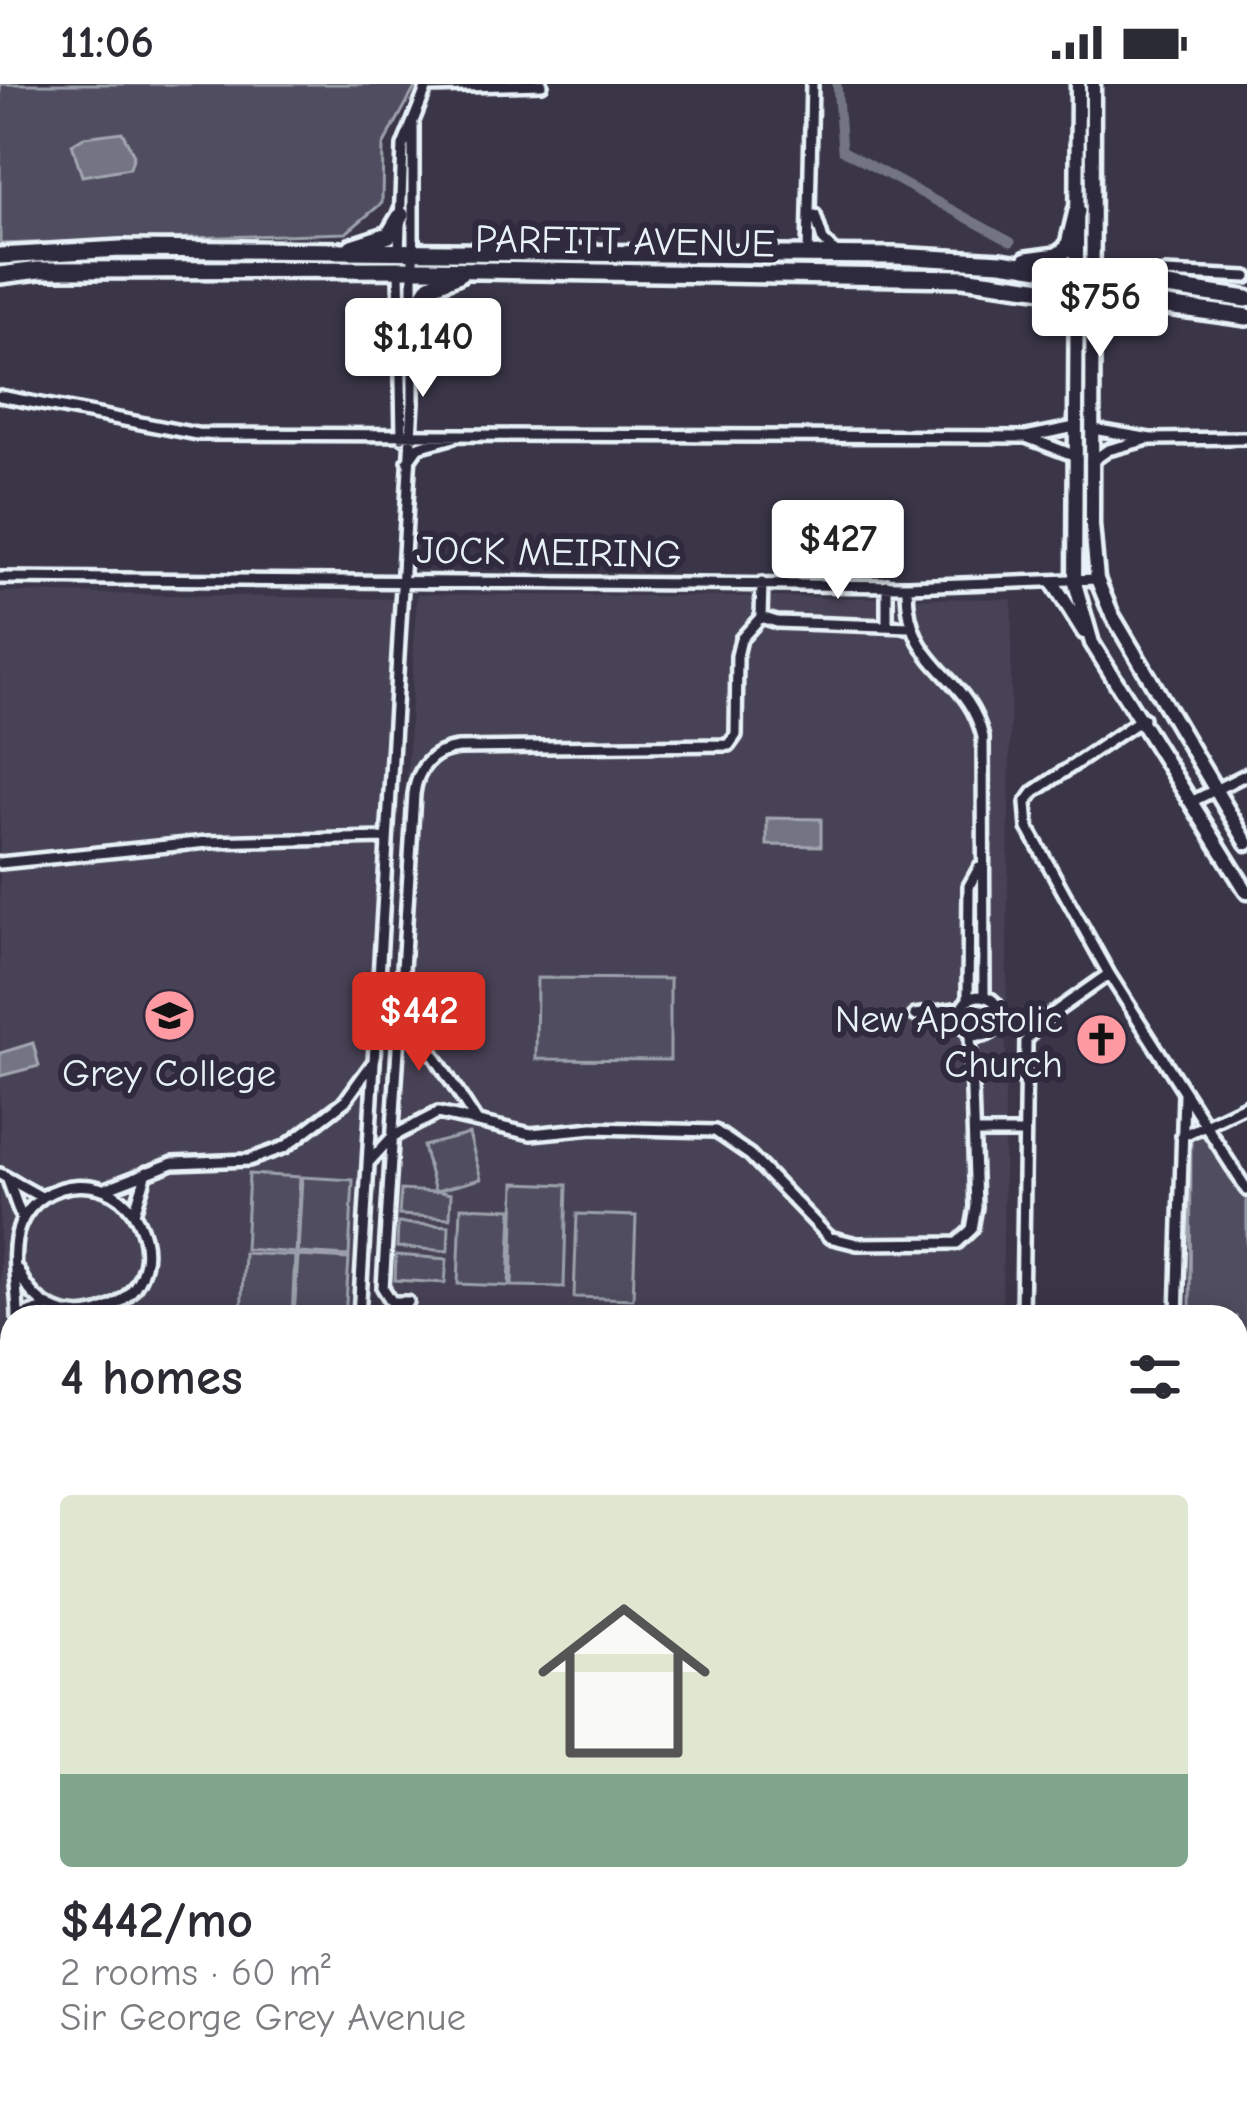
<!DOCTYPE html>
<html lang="en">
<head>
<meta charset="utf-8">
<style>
	body { margin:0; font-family:"Comic Neue",sans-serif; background:#f7f7f7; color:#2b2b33; height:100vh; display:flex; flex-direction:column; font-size:45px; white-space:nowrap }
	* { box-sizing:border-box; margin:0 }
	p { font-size:39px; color:#7c7c81 }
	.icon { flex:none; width:66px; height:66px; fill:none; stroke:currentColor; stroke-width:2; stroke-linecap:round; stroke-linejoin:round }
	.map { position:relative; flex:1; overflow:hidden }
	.panel { position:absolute; left:0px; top:1221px; width:1248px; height:807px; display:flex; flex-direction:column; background:#fff; border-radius:36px 36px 0 0; box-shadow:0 6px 30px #0003 }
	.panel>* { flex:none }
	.price { position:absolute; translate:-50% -102px; padding:0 27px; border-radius:12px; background:#fff; color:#222; font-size:39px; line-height:78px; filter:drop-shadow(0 3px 6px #0008) }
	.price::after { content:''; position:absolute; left:50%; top:72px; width:36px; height:27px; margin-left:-18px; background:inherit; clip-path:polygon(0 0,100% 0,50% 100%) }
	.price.active { background:#d93025; color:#fff }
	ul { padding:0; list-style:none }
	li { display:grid; align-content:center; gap:24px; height:636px; padding:0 60px }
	li span { display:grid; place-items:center; height:372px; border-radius:12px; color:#555 }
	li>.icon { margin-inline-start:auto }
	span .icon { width:216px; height:216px; fill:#fffc; stroke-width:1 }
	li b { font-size:51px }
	h2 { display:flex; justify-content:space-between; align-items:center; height:144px; padding:0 60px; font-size:51px }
	.status { display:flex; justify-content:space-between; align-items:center; height:84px; padding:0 60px; background:#fff; direction:ltr }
	.status svg { height:33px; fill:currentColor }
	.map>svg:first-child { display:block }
</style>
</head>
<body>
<div class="status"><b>11:06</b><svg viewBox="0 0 49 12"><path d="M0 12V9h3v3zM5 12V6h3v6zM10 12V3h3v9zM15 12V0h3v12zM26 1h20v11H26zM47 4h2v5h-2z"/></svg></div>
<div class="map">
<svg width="1247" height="2026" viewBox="0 0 1247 2026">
	<rect width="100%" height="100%" fill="#3a3648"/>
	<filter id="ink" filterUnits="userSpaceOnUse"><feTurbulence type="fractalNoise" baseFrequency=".00833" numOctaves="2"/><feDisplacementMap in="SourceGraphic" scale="24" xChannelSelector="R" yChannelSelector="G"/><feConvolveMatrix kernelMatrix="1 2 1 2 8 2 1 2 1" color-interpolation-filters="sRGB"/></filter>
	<g filter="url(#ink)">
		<path fill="#464354" d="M0,508L403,515L381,966L360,1233H12V2016H1236V1928L1247,1925V2026H0Z
			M417,510L1012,515L1002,1233H378Z"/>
		<path fill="#504e5f" stroke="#9ca0ac" stroke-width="3" d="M0,0H417L383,62L382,119L346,149L0,160Z
			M537,894L670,895V976L536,975Z
			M965 932a15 15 0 1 1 30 0a15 15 0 1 1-30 0Z
			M469,1050L481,1095L436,1107L451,1110L450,1134L399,1131L401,1106L435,1108L423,1062Z
			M1209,1050L1247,1113V1332H1236V1233H1190L1191,1054Z
			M249,1090L300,1093L296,1169L245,1165Z
			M302,1093L353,1096L349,1172L298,1169Z
			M515,1099L567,1101L564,1203L512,1202Z
			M461,1123L512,1125L509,1202L458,1200Z
			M577,1130L636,1132L633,1215L574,1213Z
			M398,1139L449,1142L448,1167L397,1163Z
			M244,1169L295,1172L292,1233H241Z
			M396,1171L447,1175L445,1199L395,1196Z
			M298,1172L349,1175L345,1233H294Z
			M0,1416H12V1496H0Z
			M237,2016H394L393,2026H236Z"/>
		<path fill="#737482" stroke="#a2a6b1" stroke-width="3" d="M122,48L134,71L130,84L82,92L72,60L84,53Z
			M767,734L821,735V762L767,761Z
			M33,959L39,982L0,992V969Z"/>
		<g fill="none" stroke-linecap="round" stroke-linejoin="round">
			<path stroke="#737482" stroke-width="9" d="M837,0L842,66L1011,158"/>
			<defs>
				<path id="minor" d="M427,3L542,0
					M815,131L823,156L837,170
					M399,168L403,62L428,0
					M808,170L812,0
					M399,185L402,353
					M1132,195L1164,189L1247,193
					M0,312L197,350L1026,353L1075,343
					M1093,345L1151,355L1247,354
					M1026,353L1076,372
					M408,377L418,363L454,353
					M1091,378L1108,366L1145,356
					M0,494L907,502L1097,495
					M907,502C906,587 967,586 983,653L984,912
					M761,533L777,538L909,543
					M887,542V501
					M1143,634L1034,708L1026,719L1028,744L1109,890L1247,1106
					M1191,718L1247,690
					M0,779L207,758L387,754
					M960 932a20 20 0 1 1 40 0a20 20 0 1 1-40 0Z
					M968,915L969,802L979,784
					M400,918L475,1035
					M915,931L962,924
					M975,1049H1024
					M1182,1052L1247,1021
					M369,1078L392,1053L438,1029L531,1050L593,1044L715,1047L750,1071L829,1153L857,1160L957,1159L972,1145L976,1123L970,949
					M0,1090L41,1113
					M8,1096L22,1135
					M105,1105L173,1079L249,1076L285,1063L345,1017L374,977
					M134,1129L147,1088
					M408,1218H392L383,1204L414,710C417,684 432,667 458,664L729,661L736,651L737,572L741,555L761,533L762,499
					M18,1233C18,1204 9,1167 20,1141C41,1091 115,1087 138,1137C177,1218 56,1274 18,1186
					M18,1233L47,1223
					M359,1233L413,318V40
					M1022,1233L1026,957L1038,940L1109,890
					M1177,1233L1184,1010
					M0,1282L12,1279
					M1236,1338H1247
					M0,1400H12
					M1236,1491H1247
					M1236,1732L1247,1725
					M1236,1920L1247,1916"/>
				<path id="tertiary" d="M1078,0L1075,499L1092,559L1247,808
					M1093,0L1092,441L1097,495L1111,529L1247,759
					M1054,500L1084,548"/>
				<path id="trunk" d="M352,163L389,151L401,131
					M0,172L121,165L895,172L1001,178L1247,215
					M1027,176L1057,172L1068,164L1077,127
					M0,191L39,186L424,185L963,194L1247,233
					M414,227L430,202L459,190
					M1093,252L1110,230L1137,221"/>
			</defs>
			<use href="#minor" stroke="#e8f1f8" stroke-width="18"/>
			<use href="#tertiary" stroke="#e8f1f8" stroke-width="21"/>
			<use href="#trunk" stroke="#e8f1f8" stroke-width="24"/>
			<use href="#minor" stroke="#2f2a3d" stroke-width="9"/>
			<use href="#tertiary" stroke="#2f2a3d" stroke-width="12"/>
			<use href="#trunk" stroke="#2f2a3d" stroke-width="15"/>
		</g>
	</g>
	<defs>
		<symbol id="university-disc" viewBox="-11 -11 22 22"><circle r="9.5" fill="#ff9aa2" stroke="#2f2a3d"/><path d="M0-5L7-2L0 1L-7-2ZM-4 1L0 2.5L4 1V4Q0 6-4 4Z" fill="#111"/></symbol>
		<symbol id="church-disc" viewBox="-11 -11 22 22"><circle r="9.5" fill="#ff9aa2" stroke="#2f2a3d"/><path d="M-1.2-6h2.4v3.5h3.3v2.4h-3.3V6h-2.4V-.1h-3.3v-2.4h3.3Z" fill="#111"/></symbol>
	</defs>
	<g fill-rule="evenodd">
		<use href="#university-disc" x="140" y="902" width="59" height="59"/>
		<use href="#church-disc" x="1072" y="926" width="59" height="59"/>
	</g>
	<g text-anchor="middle" stroke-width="12" stroke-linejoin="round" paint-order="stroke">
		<g font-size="39" fill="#e8f1f8" stroke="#2f2a3d">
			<text transform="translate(625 156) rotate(1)" y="14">PARFITT AVENUE</text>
			<text transform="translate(549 467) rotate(1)" y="14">JOCK MEIRING</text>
		</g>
		<g font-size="39" fill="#e8f1f8" stroke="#2f2a3d" text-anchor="end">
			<text x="1063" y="948">New Apostolic<tspan x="1063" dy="45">Church</tspan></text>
			<text x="169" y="1002" text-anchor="middle">Grey College</text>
		</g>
	</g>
</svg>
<b class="price" style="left:1100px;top:276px">$756</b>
<b class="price" style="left:423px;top:316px">$1,140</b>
<b class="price" style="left:838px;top:518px">$427</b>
<b class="price active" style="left:419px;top:990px">$442</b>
<section class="panel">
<h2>4 homes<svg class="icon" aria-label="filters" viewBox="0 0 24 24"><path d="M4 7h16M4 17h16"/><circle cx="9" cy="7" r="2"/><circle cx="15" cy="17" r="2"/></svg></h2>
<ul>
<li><span style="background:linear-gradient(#dfe7d0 75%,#7fa58c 0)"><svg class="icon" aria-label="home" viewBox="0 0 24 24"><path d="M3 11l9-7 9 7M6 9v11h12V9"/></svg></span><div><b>$442/mo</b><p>2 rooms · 60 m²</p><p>Sir George Grey Avenue</p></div></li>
</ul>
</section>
</div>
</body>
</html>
